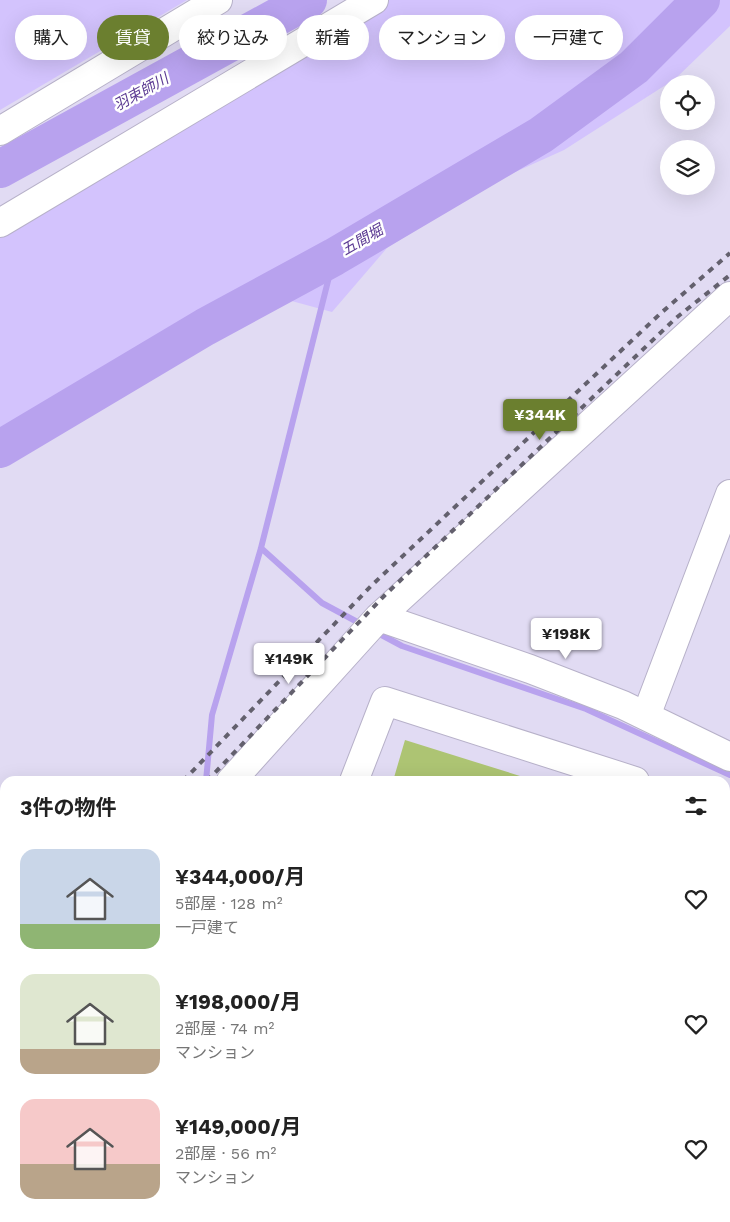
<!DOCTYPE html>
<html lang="ja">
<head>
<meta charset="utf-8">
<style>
	body { margin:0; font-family:"Work Sans","Noto Sans JP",sans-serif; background:#f6f6f6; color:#222; height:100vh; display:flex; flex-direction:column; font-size:19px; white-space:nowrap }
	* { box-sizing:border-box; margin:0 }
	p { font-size:16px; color:#767676 }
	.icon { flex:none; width:28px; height:28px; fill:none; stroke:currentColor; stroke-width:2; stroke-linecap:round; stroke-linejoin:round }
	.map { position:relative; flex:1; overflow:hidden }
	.side { position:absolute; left:0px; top:776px; width:730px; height:446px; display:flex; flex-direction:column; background:#fff; border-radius:15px 15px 0 0; box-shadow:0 5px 20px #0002 }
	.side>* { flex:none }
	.guide { position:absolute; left:15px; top:15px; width:700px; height:45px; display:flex; gap:10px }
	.buttons { position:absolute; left:660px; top:75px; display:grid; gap:10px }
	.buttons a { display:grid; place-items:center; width:55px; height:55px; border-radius:50%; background:#fff; box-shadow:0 5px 20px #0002; font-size:25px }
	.price { position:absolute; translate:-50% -42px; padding:0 11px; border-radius:5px; background:#fff; color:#222; font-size:16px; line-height:32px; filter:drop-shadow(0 1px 2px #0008) }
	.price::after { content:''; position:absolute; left:50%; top:30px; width:15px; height:11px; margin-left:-8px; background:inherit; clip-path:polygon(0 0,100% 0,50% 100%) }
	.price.current { background:#6b7f2f; color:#fff }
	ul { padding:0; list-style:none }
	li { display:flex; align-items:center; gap:15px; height:125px; padding:0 20px }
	li span { display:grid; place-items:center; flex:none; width:140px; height:100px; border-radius:15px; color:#555 }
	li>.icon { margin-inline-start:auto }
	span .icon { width:60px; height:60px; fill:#fffc; stroke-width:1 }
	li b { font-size:21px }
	h2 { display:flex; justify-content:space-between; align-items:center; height:60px; padding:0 20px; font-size:21px }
	.tag { padding:0 18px; border-radius:22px; background:#fff; box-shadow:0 5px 20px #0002; font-size:18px; line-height:45px }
	.tag.current { background:#6b7f2f; color:#fff }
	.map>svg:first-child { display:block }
</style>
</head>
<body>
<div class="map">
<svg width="730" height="1222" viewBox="0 0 730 1222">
	<rect width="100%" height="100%" fill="#e1dbf3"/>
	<path fill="#d9d1f1" d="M46,1218H677L691,1222H45Z"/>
	<path fill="#d3c3fd" d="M0,0H187L0,110Z
		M385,0H730V26L675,79L564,150L486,185L387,248L332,312L288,300L0,460V231Z"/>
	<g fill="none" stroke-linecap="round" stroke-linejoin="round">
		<path stroke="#b8a2ee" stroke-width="6" d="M261,548L322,603L363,625
			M374,631L402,646L586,709L730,775
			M206,781L212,715L261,548L334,257
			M34,1222L35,1218"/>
		<path stroke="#b8a2ee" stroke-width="38" d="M0,169L308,0
			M0,449L205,327L334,257L541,135L634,67L701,0"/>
	</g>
	<path fill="#adc473" d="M405,740L536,781H393Z
		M725,839L730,841V1114L725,1113Z
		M5,1044V1218H31L29,1222H0V1046Z
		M61,1218H126L124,1222H75Z
		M480,1218H562L561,1222H493Z"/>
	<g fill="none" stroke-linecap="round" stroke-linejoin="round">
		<defs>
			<path id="minor" d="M0,131L218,0
				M0,223L374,0
				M379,617L530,669L623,705L730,757
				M646,716L730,494
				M231,781L379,617L730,296
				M354,781L385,701L635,781
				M725,810L730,812
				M0,1038L5,1033
				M725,1173L730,1174
				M353,1218L368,1222"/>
		</defs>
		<use href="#minor" stroke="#b7b1c9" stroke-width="30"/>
		<use href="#minor" stroke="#fff" stroke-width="28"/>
		<path stroke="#63606d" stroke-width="4" stroke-dasharray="6 6" stroke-linecap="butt" d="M183,781L372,585L661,313L730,253
			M207,781L385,595L676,318L730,275
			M0,980L5,974
			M0,1004L5,998"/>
	</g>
	<g text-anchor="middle" stroke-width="5" stroke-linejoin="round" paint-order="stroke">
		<g font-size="15" font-style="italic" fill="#5c3b93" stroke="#fff">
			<text transform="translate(141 92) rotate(-29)" y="5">羽束師川</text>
			<text transform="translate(362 240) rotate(-30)" y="5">五間堀</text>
		</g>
	</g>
</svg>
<div class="buttons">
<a><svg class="icon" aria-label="locate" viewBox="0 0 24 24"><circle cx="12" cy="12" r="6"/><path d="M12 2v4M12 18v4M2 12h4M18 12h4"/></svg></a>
<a><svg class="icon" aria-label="layers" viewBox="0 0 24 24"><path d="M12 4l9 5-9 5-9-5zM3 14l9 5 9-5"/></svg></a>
</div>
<b class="price current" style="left:540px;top:441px">¥344K</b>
<b class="price" style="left:566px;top:660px">¥198K</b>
<b class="price" style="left:289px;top:685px">¥149K</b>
<div class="guide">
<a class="tag">購入</a>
<a class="tag current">賃貸</a>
<a class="tag">絞り込み</a>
<a class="tag">新着</a>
<a class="tag">マンション</a>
<a class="tag">一戸建て</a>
</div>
<section class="side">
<h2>3件の物件<svg class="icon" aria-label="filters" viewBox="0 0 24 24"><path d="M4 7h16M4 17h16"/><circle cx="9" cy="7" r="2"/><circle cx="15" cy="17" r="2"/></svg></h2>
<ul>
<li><span style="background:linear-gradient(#c9d6e8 75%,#8fb573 0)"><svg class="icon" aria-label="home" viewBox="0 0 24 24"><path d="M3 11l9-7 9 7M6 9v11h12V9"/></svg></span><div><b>¥344,000/月</b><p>5部屋 · 128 m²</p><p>一戸建て</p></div><svg class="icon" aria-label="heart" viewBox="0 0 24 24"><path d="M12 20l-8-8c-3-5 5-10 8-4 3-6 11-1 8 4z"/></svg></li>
<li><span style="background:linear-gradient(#dfe7d0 75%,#b9a48a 0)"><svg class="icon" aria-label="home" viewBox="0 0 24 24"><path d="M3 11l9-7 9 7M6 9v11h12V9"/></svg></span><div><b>¥198,000/月</b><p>2部屋 · 74 m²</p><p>マンション</p></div><svg class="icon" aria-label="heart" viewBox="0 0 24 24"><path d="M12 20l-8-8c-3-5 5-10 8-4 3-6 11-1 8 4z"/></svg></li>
<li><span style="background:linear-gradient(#f6c9c9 65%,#b9a48a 0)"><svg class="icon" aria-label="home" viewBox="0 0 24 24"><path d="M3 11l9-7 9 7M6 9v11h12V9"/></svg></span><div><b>¥149,000/月</b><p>2部屋 · 56 m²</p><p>マンション</p></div><svg class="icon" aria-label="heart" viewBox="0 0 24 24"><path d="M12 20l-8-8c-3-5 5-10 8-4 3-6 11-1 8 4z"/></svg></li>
</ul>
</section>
</div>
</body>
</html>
